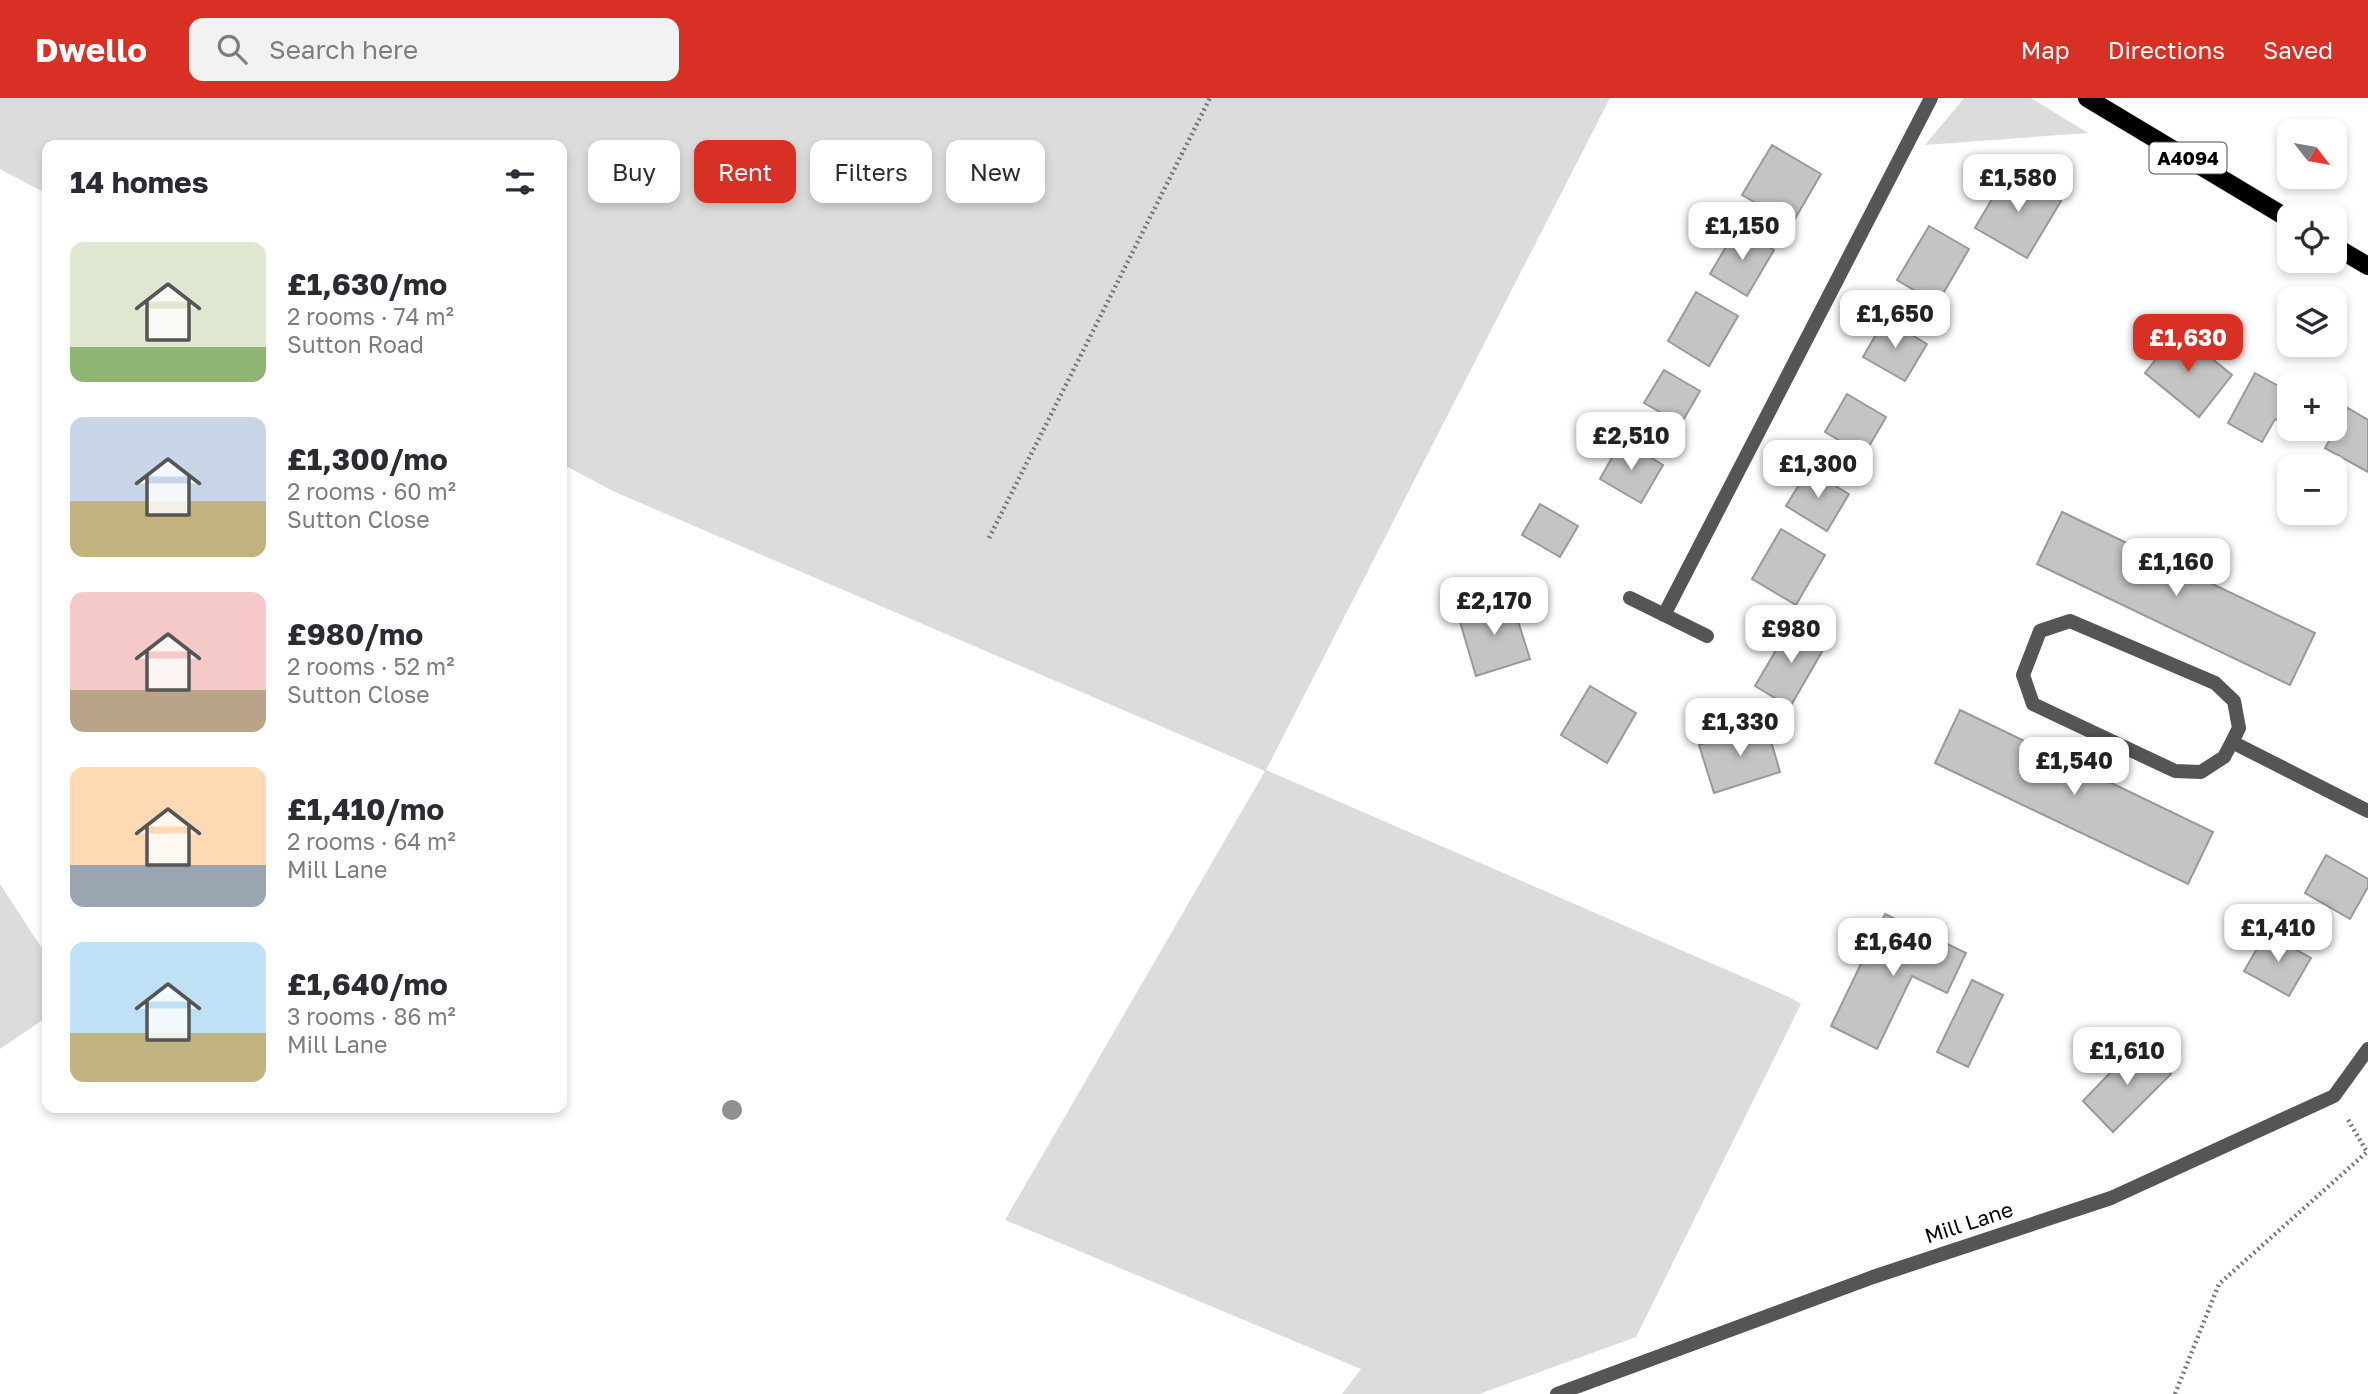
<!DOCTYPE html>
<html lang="en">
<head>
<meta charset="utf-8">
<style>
	body { margin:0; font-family:"Golos Text",sans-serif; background:#f2f2f3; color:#2b2b33; height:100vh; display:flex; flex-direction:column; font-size:26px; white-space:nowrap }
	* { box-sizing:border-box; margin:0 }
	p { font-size:23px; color:#7c7c81 }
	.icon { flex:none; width:38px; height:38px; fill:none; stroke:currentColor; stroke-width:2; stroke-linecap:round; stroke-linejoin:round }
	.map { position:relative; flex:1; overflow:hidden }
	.side { position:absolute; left:42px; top:42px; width:525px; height:973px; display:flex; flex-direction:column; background:#fff; border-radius:14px; box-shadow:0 4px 10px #0003 }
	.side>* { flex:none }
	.top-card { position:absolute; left:588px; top:42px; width:665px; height:63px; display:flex; gap:14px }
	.needle { width:46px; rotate:121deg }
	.tools { position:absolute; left:2277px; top:21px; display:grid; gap:14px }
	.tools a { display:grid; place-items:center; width:70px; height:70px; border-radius:14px; background:#fff; box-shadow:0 4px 10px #0003; font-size:35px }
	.price { position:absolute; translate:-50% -60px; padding:0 16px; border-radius:14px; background:#fff; color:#222; font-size:23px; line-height:46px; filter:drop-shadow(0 2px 4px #0008) }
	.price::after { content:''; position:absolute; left:50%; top:42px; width:21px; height:16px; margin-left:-10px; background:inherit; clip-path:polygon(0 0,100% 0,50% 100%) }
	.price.on { background:#d93025; color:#fff }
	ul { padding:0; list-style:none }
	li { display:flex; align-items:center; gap:21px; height:175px; padding:0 28px }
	li span { display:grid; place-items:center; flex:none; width:196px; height:140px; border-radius:14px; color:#555 }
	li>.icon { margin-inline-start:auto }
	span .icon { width:84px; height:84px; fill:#fffc; stroke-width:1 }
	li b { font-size:30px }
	h2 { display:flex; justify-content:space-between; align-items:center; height:84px; padding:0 28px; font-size:30px }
	.chip { padding:0 24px; border-radius:14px; background:#fff; box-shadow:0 4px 10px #0003; font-size:24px; line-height:63px }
	.chip.on { background:#d93025; color:#fff }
	header { display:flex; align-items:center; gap:42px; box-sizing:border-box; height:98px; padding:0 35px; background:#d93025; color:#fff }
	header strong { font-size:33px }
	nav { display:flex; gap:38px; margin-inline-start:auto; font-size:24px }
	.search { width:490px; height:63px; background:#f2f2f3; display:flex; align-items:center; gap:18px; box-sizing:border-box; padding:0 24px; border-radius:14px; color:#7c7c81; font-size:26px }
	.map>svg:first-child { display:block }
</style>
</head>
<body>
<header>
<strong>Dwello</strong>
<div class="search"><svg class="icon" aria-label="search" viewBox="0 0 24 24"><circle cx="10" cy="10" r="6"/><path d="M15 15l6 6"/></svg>Search here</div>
<nav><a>Map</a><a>Directions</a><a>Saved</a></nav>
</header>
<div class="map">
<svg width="2368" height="1296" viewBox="0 0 2368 1296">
	<rect width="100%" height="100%" fill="#fff"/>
	<path fill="#dcdcdc" d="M0,0H1610L1266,672L1789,899L1801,906L1636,1239L1479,1296H1342L1361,1271L1005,1122L1265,673L615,394L562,366V47H47V96L0,71Z
		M1964,0H2031L2088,35L1925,47Z
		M0,786L47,858V919L0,951Z"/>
	<path fill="#c4c4c4" stroke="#999" stroke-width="2" d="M1772,47L1821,76L1792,126L1742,97Z
		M2009,72L2061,103L2027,160L1975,130Z
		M1929,128L1969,151L1937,206L1897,182Z
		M1737,130L1774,152L1747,198L1710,176Z
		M1696,194L1738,218L1709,268L1668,243Z
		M1885,221L1927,246L1905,283L1863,259Z
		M2178,233L2232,277L2199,319L2145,275Z
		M1664,272L1700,293L1681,326L1644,305Z
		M2255,275L2289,294V329L2275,321L2262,344L2228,325Z
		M1847,296L1886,319L1864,357L1825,334Z
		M2348,310L2368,322V374L2325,350Z
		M1622,342L1663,367L1641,405L1600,381Z
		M1808,372L1849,396L1827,433L1786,408Z
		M1540,406L1578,428L1560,459L1522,437Z
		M2062,414L2315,535L2290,587L2037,466Z
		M1781,431L1825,457L1796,507L1752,481Z
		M1511,501L1530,561L1476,578L1458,517Z
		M1792,525L1827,545L1790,609L1755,588Z
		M1590,588L1636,615L1607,665L1561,637Z
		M1960,612L2213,734L2188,786L1935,665Z
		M1766,626L1780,674L1714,695L1699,647Z
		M2326,757L2368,781V789L2350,821L2305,795Z
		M1885,816L1966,855L1947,895L1912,878L1877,951L1831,928Z
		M2266,835L2311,860L2289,898L2244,873Z
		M1972,882L2003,897L1968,969L1937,954Z
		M2139,945L2171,976L2113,1034L2083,1003Z"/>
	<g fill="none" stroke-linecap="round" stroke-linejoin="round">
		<defs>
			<path id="primary" d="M2087,0L2289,121
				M2334,148L2368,168"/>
		</defs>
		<use href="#primary" stroke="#dbdbdb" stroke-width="19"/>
		<path stroke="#777" stroke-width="4.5" stroke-dasharray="2 3.5" stroke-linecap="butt" d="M989,440L1210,0
			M2175,1296L2219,1186L2367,1054L2347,1020"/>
		<path stroke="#555" stroke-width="14" d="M2070,523L2215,585L2234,603L2239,630L2232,644L2224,659L2201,674L2175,673L2033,606L2023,577L2040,533Z
			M2232,644L2368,713"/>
		<path stroke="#555" stroke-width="14" d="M1630,500L1707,538
			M1664,517L1931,0
			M1557,1296L1873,1179L2111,1100L2334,998L2368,951"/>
		<use href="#primary" stroke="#000" stroke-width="18"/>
	</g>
	<circle fill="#8f8f8f" cx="732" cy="1012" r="10"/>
	<g text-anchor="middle" stroke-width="5" stroke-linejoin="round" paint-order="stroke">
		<rect fill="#fff" stroke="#4c4c4c" stroke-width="2" x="2149.5" y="44.5" width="77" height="31" rx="5"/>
		<g font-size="19" font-weight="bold" fill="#000">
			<text x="2188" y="67">A4094</text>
		</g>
		<g font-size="21" fill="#000" stroke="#fff">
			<text transform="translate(1969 1125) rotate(-18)" y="7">Mill Lane</text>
		</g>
	</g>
</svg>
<div class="tools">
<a><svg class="needle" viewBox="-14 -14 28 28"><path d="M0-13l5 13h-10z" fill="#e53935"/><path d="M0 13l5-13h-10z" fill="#7c7c81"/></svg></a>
<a><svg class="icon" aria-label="locate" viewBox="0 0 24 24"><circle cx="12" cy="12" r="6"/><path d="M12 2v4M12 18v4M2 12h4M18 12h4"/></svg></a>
<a><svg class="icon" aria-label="layers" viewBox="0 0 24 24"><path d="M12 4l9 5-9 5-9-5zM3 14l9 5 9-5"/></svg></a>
<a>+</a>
<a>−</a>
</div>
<b class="price" style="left:2018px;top:116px">£1,580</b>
<b class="price" style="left:1742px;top:164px">£1,150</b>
<b class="price" style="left:1895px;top:252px">£1,650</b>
<b class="price on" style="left:2188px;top:276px">£1,630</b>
<b class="price" style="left:1631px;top:374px">£2,510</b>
<b class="price" style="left:1818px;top:402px">£1,300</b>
<b class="price" style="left:2176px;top:500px">£1,160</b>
<b class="price" style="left:1494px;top:539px">£2,170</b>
<b class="price" style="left:1791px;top:567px">£980</b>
<b class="price" style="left:1740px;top:660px">£1,330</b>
<b class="price" style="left:2074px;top:699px">£1,540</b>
<b class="price" style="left:2278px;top:866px">£1,410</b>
<b class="price" style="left:1893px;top:880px">£1,640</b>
<b class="price" style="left:2127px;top:989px">£1,610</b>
<div class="top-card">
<a class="chip">Buy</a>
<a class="chip on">Rent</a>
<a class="chip">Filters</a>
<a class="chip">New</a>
</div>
<section class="side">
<h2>14 homes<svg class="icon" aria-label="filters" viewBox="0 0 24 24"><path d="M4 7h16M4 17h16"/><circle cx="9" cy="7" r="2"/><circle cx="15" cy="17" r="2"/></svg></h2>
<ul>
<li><span style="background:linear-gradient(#dfe7d0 75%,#8fb573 0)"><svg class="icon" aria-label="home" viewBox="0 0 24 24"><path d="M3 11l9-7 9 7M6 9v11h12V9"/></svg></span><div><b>£1,630/mo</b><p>2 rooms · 74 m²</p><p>Sutton Road</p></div></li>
<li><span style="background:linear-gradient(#c9d6e8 60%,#c2b280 0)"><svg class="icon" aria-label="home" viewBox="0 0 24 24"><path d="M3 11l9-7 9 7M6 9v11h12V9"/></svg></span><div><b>£1,300/mo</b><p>2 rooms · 60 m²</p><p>Sutton Close</p></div></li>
<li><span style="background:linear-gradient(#f6c9c9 70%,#b9a48a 0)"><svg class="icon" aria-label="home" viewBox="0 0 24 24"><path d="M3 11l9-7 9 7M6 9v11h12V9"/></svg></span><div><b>£980/mo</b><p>2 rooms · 52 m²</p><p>Sutton Close</p></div></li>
<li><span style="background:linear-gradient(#ffd9b3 70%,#9aa5b1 0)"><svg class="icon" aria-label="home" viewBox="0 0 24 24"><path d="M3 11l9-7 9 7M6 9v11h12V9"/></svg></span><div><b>£1,410/mo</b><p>2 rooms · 64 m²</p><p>Mill Lane</p></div></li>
<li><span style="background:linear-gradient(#bfe0f5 65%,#c2b280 0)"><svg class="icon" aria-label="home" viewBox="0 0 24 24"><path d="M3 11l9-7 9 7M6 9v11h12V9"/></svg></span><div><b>£1,640/mo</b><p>3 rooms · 86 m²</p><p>Mill Lane</p></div></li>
</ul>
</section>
</div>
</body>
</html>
